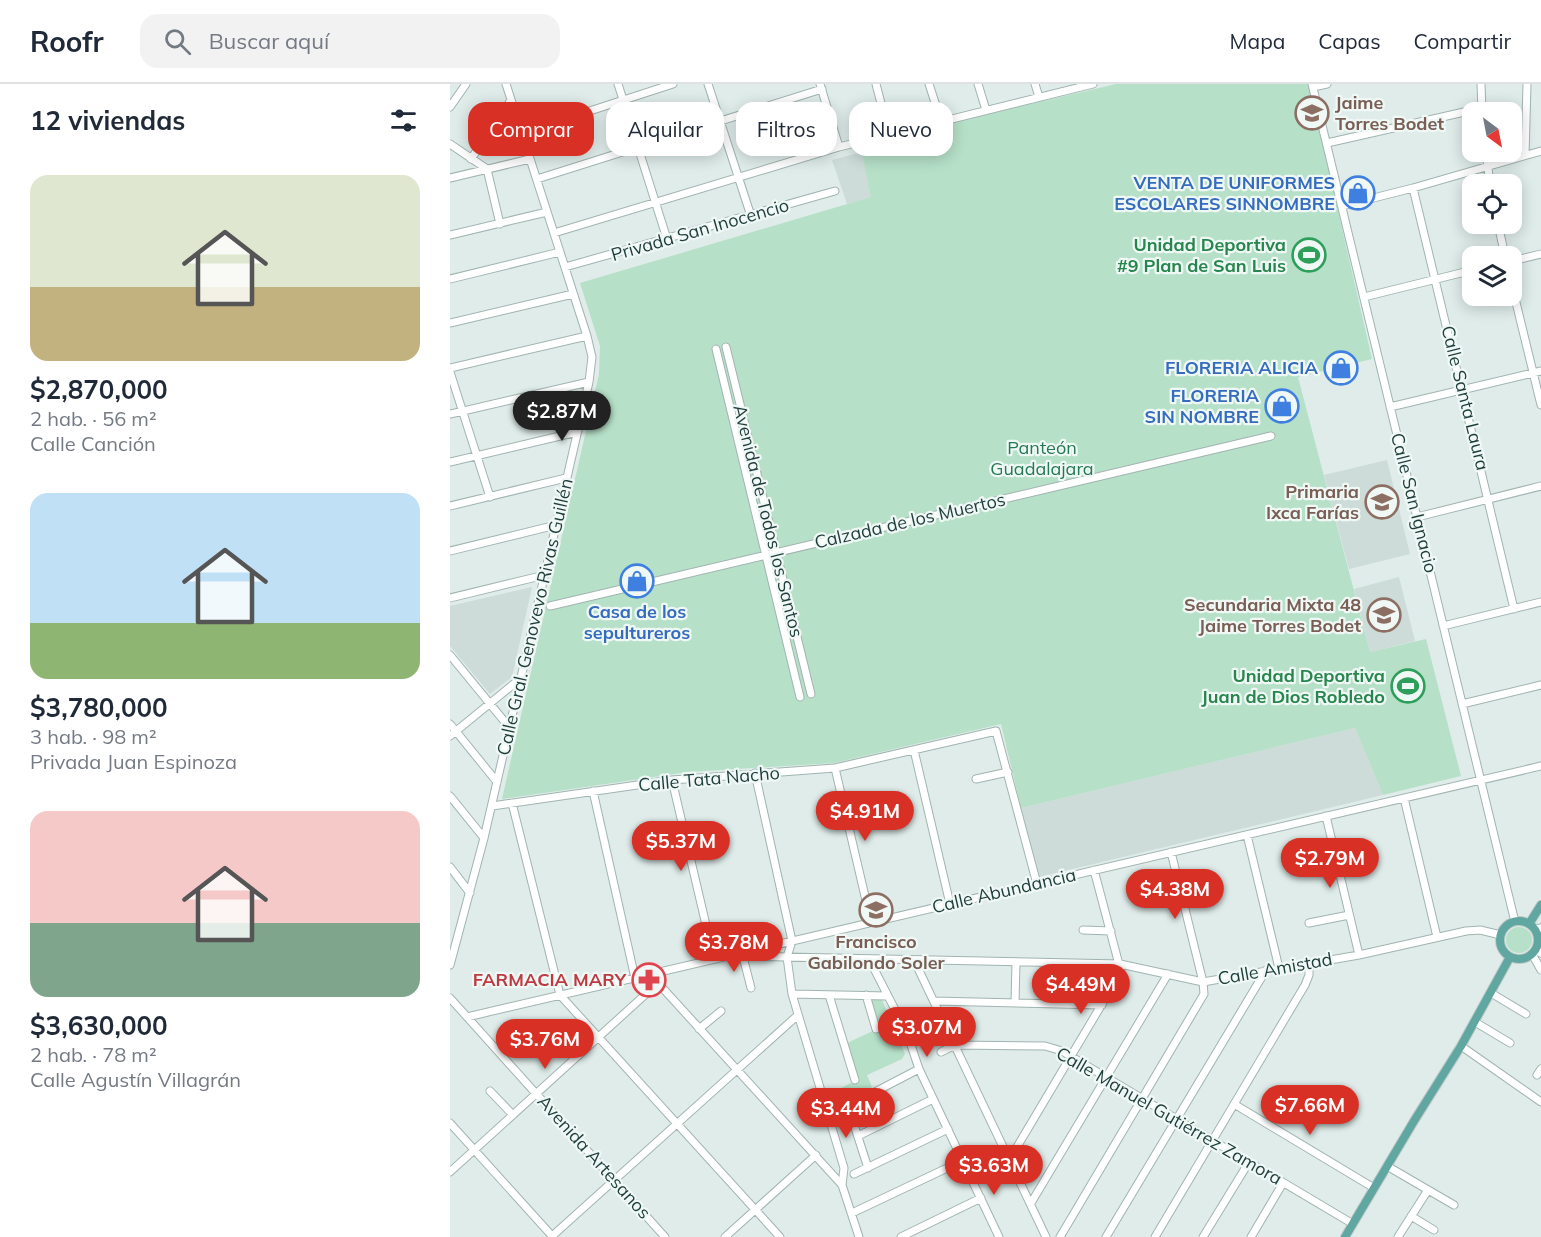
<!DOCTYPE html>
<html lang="es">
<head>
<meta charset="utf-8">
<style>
	body { margin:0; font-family:Mulish,sans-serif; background:#f2f2f3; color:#1f2937; height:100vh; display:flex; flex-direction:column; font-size:22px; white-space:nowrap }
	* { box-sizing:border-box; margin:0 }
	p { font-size:20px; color:#747a83 }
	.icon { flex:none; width:33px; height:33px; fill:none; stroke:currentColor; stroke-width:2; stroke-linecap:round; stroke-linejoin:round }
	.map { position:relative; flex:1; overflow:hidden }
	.panel { display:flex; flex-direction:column; background:#fff; width:450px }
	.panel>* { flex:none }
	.banner { position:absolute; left:18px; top:18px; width:570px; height:54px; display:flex; gap:12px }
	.needle { width:39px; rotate:148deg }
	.buttons { position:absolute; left:1012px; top:18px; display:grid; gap:12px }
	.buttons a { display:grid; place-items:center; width:60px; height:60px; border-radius:12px; background:#fff; box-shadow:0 3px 15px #0003; font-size:30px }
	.price { position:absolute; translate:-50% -51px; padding:0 14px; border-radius:21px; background:#d93025; color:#fff; font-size:20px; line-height:39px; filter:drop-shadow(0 2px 3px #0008) }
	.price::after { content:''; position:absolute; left:50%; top:36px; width:18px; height:14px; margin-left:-9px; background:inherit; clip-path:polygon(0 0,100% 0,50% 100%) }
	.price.current { background:#222; color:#fff }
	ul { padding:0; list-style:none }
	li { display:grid; align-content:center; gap:12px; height:318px; padding:0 30px }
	li span { display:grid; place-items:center; height:186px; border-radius:18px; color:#555 }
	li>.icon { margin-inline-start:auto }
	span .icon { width:108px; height:108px; fill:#fffc; stroke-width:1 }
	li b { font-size:26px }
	h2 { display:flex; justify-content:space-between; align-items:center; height:72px; padding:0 30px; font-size:26px }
	.pill { padding:0 21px; border-radius:18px; background:#fff; box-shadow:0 3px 15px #0003; font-size:21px; line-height:54px }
	.pill.current { background:#d93025; color:#fff }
	header { display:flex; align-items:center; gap:36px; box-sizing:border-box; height:84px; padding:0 30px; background:#fff; border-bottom:2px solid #e0e1e3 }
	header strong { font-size:28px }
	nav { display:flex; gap:33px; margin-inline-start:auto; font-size:21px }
	.search { width:420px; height:54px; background:#f2f2f3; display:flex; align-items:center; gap:15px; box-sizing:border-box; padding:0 21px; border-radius:18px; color:#747a83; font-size:22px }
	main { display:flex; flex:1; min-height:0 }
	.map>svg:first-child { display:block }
</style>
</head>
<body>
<header>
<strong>Roofr</strong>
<div class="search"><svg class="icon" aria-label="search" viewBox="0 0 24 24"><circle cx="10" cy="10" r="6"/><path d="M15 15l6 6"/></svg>Buscar aquí</div>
<nav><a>Mapa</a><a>Capas</a><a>Compartir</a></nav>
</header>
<main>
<section class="panel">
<h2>12 viviendas<svg class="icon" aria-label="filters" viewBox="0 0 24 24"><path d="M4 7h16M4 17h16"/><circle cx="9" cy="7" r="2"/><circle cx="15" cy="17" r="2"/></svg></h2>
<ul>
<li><span style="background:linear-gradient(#dfe7d0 60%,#c2b280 0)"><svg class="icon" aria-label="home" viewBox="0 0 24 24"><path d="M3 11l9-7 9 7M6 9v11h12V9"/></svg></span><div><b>$2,870,000</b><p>2 hab. · 56 m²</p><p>Calle Canción</p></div></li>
<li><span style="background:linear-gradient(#bfe0f5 70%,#8fb573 0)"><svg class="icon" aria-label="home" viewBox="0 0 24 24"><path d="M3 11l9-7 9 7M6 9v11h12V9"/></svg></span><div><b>$3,780,000</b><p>3 hab. · 98 m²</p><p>Privada Juan Espinoza</p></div></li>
<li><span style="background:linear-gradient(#f6c9c9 60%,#7fa58c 0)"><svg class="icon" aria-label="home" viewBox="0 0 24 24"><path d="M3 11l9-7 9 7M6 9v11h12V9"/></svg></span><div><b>$3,630,000</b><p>2 hab. · 78 m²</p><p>Calle Agustín Villagrán</p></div></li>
</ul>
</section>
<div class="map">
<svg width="1091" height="1153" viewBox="0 0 1091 1153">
	<rect width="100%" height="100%" fill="#dfece9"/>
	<path fill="#cddcd8" d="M412,68L422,113L397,120L382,76Z
		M937,376L960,470L899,485L874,391Z
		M949,493L965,557L920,568L904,505Z
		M82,503L62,593L40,610L0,562V522Z
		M905,644L933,711L589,793L571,724Z"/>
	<path fill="#b6e0c8" d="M666,0H859L922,275L848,293L920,568L976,555L1011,692L933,711L905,644L571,724L551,640L384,679L238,688L52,715L149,290L150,262L130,199L421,113L410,60Z
		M1056 856a13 13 0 1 1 26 0a13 13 0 1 1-26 0Z
		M418,915L432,916L455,970L452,975L417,991L422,1003L392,1020L390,1027L383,1032L377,1012L406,996L395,960L427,945Z"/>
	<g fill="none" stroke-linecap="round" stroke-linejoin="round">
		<defs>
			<path id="minor" d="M168,0L217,155
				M258,0L301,132
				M370,0L389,63
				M426,0L439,50
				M479,0L491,37
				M528,0L536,26
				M585,0L589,13
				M862,0L1065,838
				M1031,0L1032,27
				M863,3L877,0
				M0,23L16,0
				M72,49L223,0
				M877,59L1032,24
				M0,60L37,85L50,140
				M1036,68L1040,100
				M1075,71L1077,0
				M21,75L61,16
				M0,94L80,75
				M87,95L372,5
				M963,104L1064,525
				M892,122L963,104L1091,67
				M1048,140L1055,172
				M104,149L389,63L643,0
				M0,151L97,128
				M1062,177L1091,170
				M115,183L385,107
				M0,195L110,168
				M1062,202L1091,321
				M914,213L1023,186
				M0,239L123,210
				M276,263L361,610
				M266,265L350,613
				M0,284L137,252
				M0,288L40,413
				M940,323L1091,287
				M0,330L139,298
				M0,378L127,348
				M0,422L116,394
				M967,433L1091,402
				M0,467L106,441
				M0,514L95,491
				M100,522L821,352
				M993,542L1091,518
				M0,571L59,643
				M1012,620L1091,601
				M0,640L47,698
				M0,652L71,594
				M464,666L500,820
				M385,684L421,838
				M305,689L342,857L337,873L342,910L394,1084L392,1101L409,1153
				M526,695L558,688
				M222,696L264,875
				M143,707L185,894
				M0,712L34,754
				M954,714L987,853
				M62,719L110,911L330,1153
				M42,722L222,696L385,684L546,647L587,800
				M876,732L909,871
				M797,751L829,884
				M0,783L20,809
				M859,839L899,831
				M1084,845L1091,844
				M633,846L661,847
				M1088,857H1091
				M1085,866L1091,869
				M292,869L301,904
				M1082,870L1091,886
				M289,872L670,880L753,898L909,871L1016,847L1030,846L1051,851
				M419,875L457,949L469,985L549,1153
				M464,876L596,1153
				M0,881L34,754L139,298L142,273L137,252L56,0
				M208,899L392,1101
				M1041,909L1076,930
				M342,910L437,912
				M379,911L405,996
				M416,911L426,945
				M0,914L215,1153
				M484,917L652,921
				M565,919L566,878
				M17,933L1091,682
				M1025,938L1060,959
				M249,945L271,927
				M1011,962L1091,1018
				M491,968L505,961L595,962L612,967L903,1140
				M1087,991L1091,985
				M40,1007L63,1031
				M784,1020L924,1104
				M0,1039L103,1153
				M408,1052L483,1015
				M937,1082L1004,1121
				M418,1084L398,1022L469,985
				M0,1088L208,899L206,889
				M404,1090L498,1045
				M581,1119L718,890
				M402,1129L495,1085L532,1081L564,1068L671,888L644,786
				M961,1132L984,1146
				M101,1153L348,931
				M275,1153L366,1071
				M451,1153L531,1114
				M610,1153L754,910L753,898L721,768
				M656,1153L816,886
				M705,1153L855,901L859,891V879
				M753,1153L799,1078
				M801,1153L833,1099
				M948,1153L978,1106"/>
			<path id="major" d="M1050 856a19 19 0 1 1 38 0a19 19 0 1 1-38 0Z
				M1079,840L1091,821
				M895,1153L964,1037L1011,962L1060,873"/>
		</defs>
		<use href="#minor" stroke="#a1b4b1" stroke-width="9"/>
		<use href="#major" stroke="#c0c9c8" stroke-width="10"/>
		<use href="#minor" stroke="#fff" stroke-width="7"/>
		<use href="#major" stroke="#5fa7a0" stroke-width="8"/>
	</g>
	<defs>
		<symbol id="school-ring" viewBox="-11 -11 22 22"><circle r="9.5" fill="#f0f8f6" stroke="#8d6e63" stroke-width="1.5"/><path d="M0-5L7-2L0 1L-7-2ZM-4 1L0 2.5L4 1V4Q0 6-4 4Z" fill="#8d6e63"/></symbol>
		<symbol id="shop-ring" viewBox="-11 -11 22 22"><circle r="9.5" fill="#f0f8f6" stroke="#3f7fe0" stroke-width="1.5"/><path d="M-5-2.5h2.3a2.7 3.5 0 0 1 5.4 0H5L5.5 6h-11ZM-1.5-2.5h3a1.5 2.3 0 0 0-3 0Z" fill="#3f7fe0"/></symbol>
		<symbol id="stadium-ring" viewBox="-11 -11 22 22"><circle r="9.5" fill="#f0f8f6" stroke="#2e9e5b" stroke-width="1.5"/><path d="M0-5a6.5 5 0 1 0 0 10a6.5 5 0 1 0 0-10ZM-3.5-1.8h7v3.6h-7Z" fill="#2e9e5b"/></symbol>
		<symbol id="pharmacy-ring" viewBox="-11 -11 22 22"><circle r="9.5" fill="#f0f8f6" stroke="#e0444e" stroke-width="1.5"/><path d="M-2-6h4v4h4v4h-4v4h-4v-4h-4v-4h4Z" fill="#e0444e"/></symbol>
	</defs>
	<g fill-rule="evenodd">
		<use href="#school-ring" x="843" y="10" width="38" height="38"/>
		<use href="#shop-ring" x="889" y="90" width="38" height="38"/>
		<use href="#stadium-ring" x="840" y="152" width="38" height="38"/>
		<use href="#shop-ring" x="872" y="265" width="38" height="38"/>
		<use href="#shop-ring" x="813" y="303" width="38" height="38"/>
		<use href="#school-ring" x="913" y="399" width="38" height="38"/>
		<use href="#shop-ring" x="168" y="478" width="38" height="38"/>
		<use href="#school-ring" x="915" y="512" width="38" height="38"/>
		<use href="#stadium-ring" x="939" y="583" width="38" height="38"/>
		<use href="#school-ring" x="407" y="807" width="38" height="38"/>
		<use href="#pharmacy-ring" x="180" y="877" width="38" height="38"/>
	</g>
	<g text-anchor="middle" stroke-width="4.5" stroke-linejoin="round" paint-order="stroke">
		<g font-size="18" font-weight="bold" fill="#785e54" stroke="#f0f8f6" text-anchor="end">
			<text x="885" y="25" text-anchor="start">Jaime<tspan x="885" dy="21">Torres Bodet</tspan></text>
			<text x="909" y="414">Primaria<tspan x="909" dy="21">Ixca Farías</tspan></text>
			<text x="911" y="527">Secundaria Mixta 48<tspan x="911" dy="21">Jaime Torres Bodet</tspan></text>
			<text x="426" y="864" text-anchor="middle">Francisco<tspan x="426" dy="21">Gabilondo Soler</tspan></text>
		</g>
		<g font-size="18" font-weight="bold" fill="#366cbe" stroke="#f0f8f6" text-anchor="end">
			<text x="885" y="105">VENTA DE UNIFORMES<tspan x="885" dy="21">ESCOLARES SINNOMBRE</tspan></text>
			<text x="868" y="290">FLORERIA ALICIA</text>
			<text x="809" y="318">FLORERIA<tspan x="809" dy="21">SIN NOMBRE</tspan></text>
			<text x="187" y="534" text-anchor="middle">Casa de los<tspan x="187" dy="21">sepultureros</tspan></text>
		</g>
		<g font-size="18" fill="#1e3e3b" stroke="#f0f8f6">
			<text transform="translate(250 146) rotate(-16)" y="6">Privada San Inocencio</text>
			<text transform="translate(1015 314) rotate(76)" y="6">Calle Santa Laura</text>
			<text transform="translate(964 419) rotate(76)" y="6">Calle San Ignacio</text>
			<text transform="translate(318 437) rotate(76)" y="6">Avenida de Todos los Santos</text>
			<text transform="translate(460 437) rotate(-13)" y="6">Calzada de los Muertos</text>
			<text transform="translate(85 533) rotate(-77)" y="6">Calle Gral. Genovevo Rivas Guillén</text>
			<text transform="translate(259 695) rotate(-5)" y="6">Calle Tata Nacho</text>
			<text transform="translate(554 807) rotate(-13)" y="6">Calle Abundancia</text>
			<text transform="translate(825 885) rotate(-10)" y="6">Calle Amistad</text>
			<text transform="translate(719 1032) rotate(30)" y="6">Calle Manuel Gutiérrez Zamora</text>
			<text transform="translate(144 1073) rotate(48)" y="6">Avenida Artesanos</text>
		</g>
		<g font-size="18" font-weight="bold" fill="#27864d" stroke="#f0f8f6" text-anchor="end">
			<text x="836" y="167">Unidad Deportiva<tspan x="836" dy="21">#9 Plan de San Luis</tspan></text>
			<text x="935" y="598">Unidad Deportiva<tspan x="935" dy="21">Juan de Dios Robledo</tspan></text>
		</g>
		<g font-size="18" fill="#257954" stroke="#f0f8f6">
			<text x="592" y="370">Panteón<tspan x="592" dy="21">Guadalajara</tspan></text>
		</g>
		<g font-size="18" font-weight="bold" fill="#be3a42" stroke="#f0f8f6" text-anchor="end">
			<text x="176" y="902">FARMACIA MARY</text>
		</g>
	</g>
</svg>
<div class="buttons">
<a><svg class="needle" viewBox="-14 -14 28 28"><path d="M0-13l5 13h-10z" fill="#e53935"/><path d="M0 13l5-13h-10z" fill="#747a83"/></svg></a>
<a><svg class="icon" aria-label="locate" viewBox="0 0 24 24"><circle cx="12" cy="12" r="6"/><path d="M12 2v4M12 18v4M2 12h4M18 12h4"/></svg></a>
<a><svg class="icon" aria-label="layers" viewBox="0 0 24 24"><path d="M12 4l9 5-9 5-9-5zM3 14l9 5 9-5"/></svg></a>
</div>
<b class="price current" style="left:112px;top:358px">$2.87M</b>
<b class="price" style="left:415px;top:758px">$4.91M</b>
<b class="price" style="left:231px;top:788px">$5.37M</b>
<b class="price" style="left:880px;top:805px">$2.79M</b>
<b class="price" style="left:725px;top:836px">$4.38M</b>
<b class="price" style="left:284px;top:889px">$3.78M</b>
<b class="price" style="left:631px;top:931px">$4.49M</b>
<b class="price" style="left:477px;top:974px">$3.07M</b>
<b class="price" style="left:95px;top:986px">$3.76M</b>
<b class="price" style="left:860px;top:1052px">$7.66M</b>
<b class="price" style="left:396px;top:1055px">$3.44M</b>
<b class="price" style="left:544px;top:1112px">$3.63M</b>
<div class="banner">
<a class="pill current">Comprar</a>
<a class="pill">Alquilar</a>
<a class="pill">Filtros</a>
<a class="pill">Nuevo</a>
</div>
</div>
</main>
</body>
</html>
